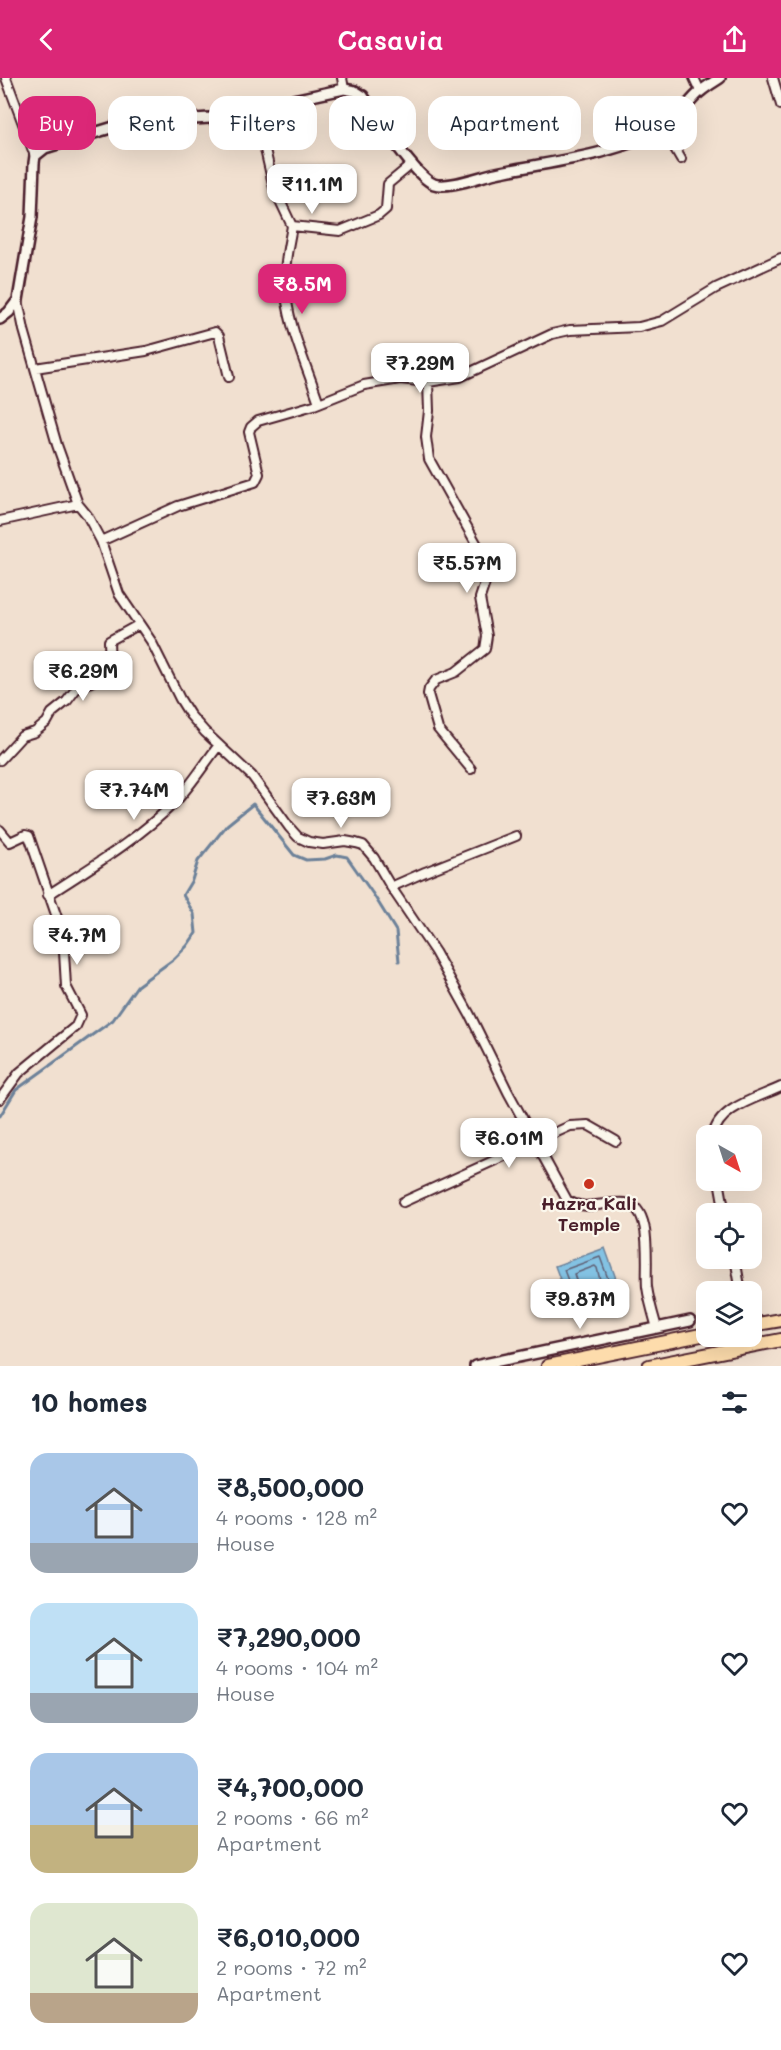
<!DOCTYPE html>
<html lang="en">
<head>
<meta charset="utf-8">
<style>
	body { margin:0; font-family:Mali,sans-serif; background:#f2f2f3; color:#1f2937; height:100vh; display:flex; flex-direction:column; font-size:22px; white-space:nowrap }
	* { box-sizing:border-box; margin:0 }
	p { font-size:20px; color:#747a83 }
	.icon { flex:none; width:33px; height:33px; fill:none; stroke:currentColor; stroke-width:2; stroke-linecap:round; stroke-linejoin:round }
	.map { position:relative; height:1288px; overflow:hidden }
	.sheet { display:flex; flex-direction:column; background:#fff; flex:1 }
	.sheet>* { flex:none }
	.top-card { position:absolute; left:18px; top:18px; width:746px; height:54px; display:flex; gap:12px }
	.needle { width:39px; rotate:141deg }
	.controls { position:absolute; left:696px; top:1047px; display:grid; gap:12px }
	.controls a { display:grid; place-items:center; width:66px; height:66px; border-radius:12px; background:#fff; box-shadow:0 6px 24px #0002; font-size:30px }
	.price { position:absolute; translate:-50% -51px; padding:0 14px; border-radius:12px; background:#fff; color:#222; font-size:20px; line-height:39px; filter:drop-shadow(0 2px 3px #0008) }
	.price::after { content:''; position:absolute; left:50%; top:36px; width:18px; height:14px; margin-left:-9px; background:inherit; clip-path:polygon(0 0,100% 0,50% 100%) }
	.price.on { background:#db2777; color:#fff }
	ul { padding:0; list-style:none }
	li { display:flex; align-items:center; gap:18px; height:150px; padding:0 30px }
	li span { display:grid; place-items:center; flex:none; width:168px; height:120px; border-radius:18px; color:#555 }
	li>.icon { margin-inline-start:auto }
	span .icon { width:72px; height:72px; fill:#fffc; stroke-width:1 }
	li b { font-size:26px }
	h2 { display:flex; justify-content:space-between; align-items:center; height:72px; padding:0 30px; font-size:26px }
	.chip { padding:0 21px; border-radius:18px; background:#fff; box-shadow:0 6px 24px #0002; font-size:21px; line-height:54px }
	.chip.on { background:#db2777; color:#fff }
	header { display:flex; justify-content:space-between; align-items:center; height:78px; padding:0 30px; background:#db2777; color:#fff; font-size:27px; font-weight:600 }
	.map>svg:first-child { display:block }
</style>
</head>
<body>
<header><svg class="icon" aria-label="back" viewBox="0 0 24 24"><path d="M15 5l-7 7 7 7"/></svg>Casavia<svg class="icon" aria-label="share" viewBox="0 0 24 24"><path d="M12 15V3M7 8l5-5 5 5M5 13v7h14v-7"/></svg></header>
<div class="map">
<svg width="781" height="1288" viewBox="0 0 781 1288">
	<rect width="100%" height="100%" fill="#f1e0d0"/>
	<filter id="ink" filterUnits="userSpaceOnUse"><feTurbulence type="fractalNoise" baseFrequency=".0167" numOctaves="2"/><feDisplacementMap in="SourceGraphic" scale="12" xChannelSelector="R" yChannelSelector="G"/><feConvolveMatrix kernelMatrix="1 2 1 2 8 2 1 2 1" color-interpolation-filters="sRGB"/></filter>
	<g filter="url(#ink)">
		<path fill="#83c2e3" stroke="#6c8199" stroke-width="1.5" d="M605,1170L619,1209L571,1231L555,1188Z"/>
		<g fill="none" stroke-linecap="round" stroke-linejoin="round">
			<path stroke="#616075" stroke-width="1.5" d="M600,1179L610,1206L575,1221L564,1192Z
				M595,1188L597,1190L600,1202L579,1211L574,1196Z"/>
			<path stroke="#6c8199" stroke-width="3" d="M0,1038L16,1012L113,942L137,908L174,881L187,868L196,855L194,836L183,817L192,802L198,783L227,747L253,726L294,777L306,782L325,781L337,777L347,779L373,816L396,853L399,883"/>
			<defs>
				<path id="minor" d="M6,0L35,78
					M342,0L344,11
					M694,0L700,13
					M773,0L781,27
					M255,29L274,110L292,148L340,153L379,137L386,131L388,106L412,86
					M663,50L681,81
					M292,148C289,166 284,185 285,203C286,245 306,285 319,325
					M18,222L24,252L57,367L78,426L87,437L101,463L119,516L151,563L180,621L190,637L205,654L252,698L289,749L298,759L309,764L323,766L345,763L356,765L363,767L374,780L391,809L435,874L470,937L508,1014L567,1122C584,1134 605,1123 625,1125C654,1128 645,1189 647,1209C649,1223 653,1236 657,1250
					M35,290L146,273L215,254L219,258L229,299
					M428,304L429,333L426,359L429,381L490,490L480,520L487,558L485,571L456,594L436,602L429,611L428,616L438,651L471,691
					M0,443L78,426
					M101,463L178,428L255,404L259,396L249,354L251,349L258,343L314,327L364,307L400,301L428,304L460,299L552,256L570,252L639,249L662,243L716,210L781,180
					M0,682L22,658L35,654L47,644L52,635L67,623L76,611L107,596L110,589L109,563L138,547
					M0,752L10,764L25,757L29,758L63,857L66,908L81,937L76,948L19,995L0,1021
					M391,809L425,794L516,758
					M48,817C91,789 137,762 174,725C191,708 204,686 219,667
					M713,1058C718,1029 758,1020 781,1009
					M719,1102L725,1136
					M403,1124L570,1048L588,1047L616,1063
					M735,1180L741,1214"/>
				<path id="tertiary" d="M0,241L9,234L18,222L32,139L34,85L35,78L45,70L127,45L210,40L344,11L355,13L363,18C377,38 414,98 434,106C448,111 481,98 496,95C552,83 611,79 663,50C680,41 687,24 701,13C707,8 714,4 720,0
					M475,1288L690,1243"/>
				<path id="primary" d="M752,1247L781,1242
					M548,1288L706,1256
					M649,1288L781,1262"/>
			</defs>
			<use href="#minor" stroke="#4a1f2b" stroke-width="12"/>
			<use href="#tertiary" stroke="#4a1f2b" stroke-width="14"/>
			<use href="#primary" stroke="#4a1f2b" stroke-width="16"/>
			<use href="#minor" stroke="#fbf7ec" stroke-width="8"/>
			<use href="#tertiary" stroke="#fbf7ec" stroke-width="9"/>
			<use href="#primary" stroke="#fddcac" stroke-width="12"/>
		</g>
	</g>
	<circle fill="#c8321e" stroke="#fbf7ec" stroke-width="2" cx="589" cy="1106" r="6"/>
	<g text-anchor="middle" stroke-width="4.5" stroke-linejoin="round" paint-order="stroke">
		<g font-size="18" font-weight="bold" fill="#4a1f2b" stroke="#fbf7ec">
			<text x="589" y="1132">Hazra Kali<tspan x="589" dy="21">Temple</tspan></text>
		</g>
	</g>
</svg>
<div class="controls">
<a><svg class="needle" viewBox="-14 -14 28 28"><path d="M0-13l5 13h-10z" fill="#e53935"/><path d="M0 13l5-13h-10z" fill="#747a83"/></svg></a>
<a><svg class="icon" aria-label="locate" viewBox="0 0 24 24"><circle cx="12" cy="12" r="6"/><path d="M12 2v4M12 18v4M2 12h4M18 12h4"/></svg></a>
<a><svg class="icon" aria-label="layers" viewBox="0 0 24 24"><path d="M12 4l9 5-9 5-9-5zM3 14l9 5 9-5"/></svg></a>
</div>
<b class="price" style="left:312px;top:137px">₹11.1M</b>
<b class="price on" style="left:302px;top:237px">₹8.5M</b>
<b class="price" style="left:420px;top:316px">₹7.29M</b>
<b class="price" style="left:467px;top:516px">₹5.57M</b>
<b class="price" style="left:83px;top:624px">₹6.29M</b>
<b class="price" style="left:134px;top:743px">₹7.74M</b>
<b class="price" style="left:341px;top:751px">₹7.63M</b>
<b class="price" style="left:77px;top:888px">₹4.7M</b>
<b class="price" style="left:509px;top:1091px">₹6.01M</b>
<b class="price" style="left:580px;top:1252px">₹9.87M</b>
<div class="top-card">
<a class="chip on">Buy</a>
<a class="chip">Rent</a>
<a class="chip">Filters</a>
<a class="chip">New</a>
<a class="chip">Apartment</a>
<a class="chip">House</a>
</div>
</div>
<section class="sheet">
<h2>10 homes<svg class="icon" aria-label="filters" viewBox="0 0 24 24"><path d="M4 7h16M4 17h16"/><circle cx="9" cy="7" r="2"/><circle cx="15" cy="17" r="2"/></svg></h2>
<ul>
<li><span style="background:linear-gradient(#a9c7e8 75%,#9aa5b1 0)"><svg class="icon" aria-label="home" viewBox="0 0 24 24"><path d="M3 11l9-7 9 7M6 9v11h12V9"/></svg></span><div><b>₹8,500,000</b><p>4 rooms · 128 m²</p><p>House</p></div><svg class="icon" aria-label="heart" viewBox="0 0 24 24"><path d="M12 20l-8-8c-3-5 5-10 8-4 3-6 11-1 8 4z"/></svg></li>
<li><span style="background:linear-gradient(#bfe0f5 75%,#9aa5b1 0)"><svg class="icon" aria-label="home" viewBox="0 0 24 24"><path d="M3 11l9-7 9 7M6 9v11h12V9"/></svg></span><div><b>₹7,290,000</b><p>4 rooms · 104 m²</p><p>House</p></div><svg class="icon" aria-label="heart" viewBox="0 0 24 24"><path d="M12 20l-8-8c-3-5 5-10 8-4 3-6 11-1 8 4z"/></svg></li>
<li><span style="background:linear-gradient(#a9c7e8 60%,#c2b280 0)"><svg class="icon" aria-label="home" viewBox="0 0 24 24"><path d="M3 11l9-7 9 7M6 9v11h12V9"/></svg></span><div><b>₹4,700,000</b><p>2 rooms · 66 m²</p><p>Apartment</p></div><svg class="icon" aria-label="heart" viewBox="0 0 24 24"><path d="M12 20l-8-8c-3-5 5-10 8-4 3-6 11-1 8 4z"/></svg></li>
<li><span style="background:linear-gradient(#dfe7d0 75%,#b9a48a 0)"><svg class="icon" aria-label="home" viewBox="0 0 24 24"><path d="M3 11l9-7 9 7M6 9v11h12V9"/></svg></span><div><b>₹6,010,000</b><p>2 rooms · 72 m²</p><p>Apartment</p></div><svg class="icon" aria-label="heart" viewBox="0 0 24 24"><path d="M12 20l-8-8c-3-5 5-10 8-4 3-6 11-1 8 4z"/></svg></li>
</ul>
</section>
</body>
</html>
